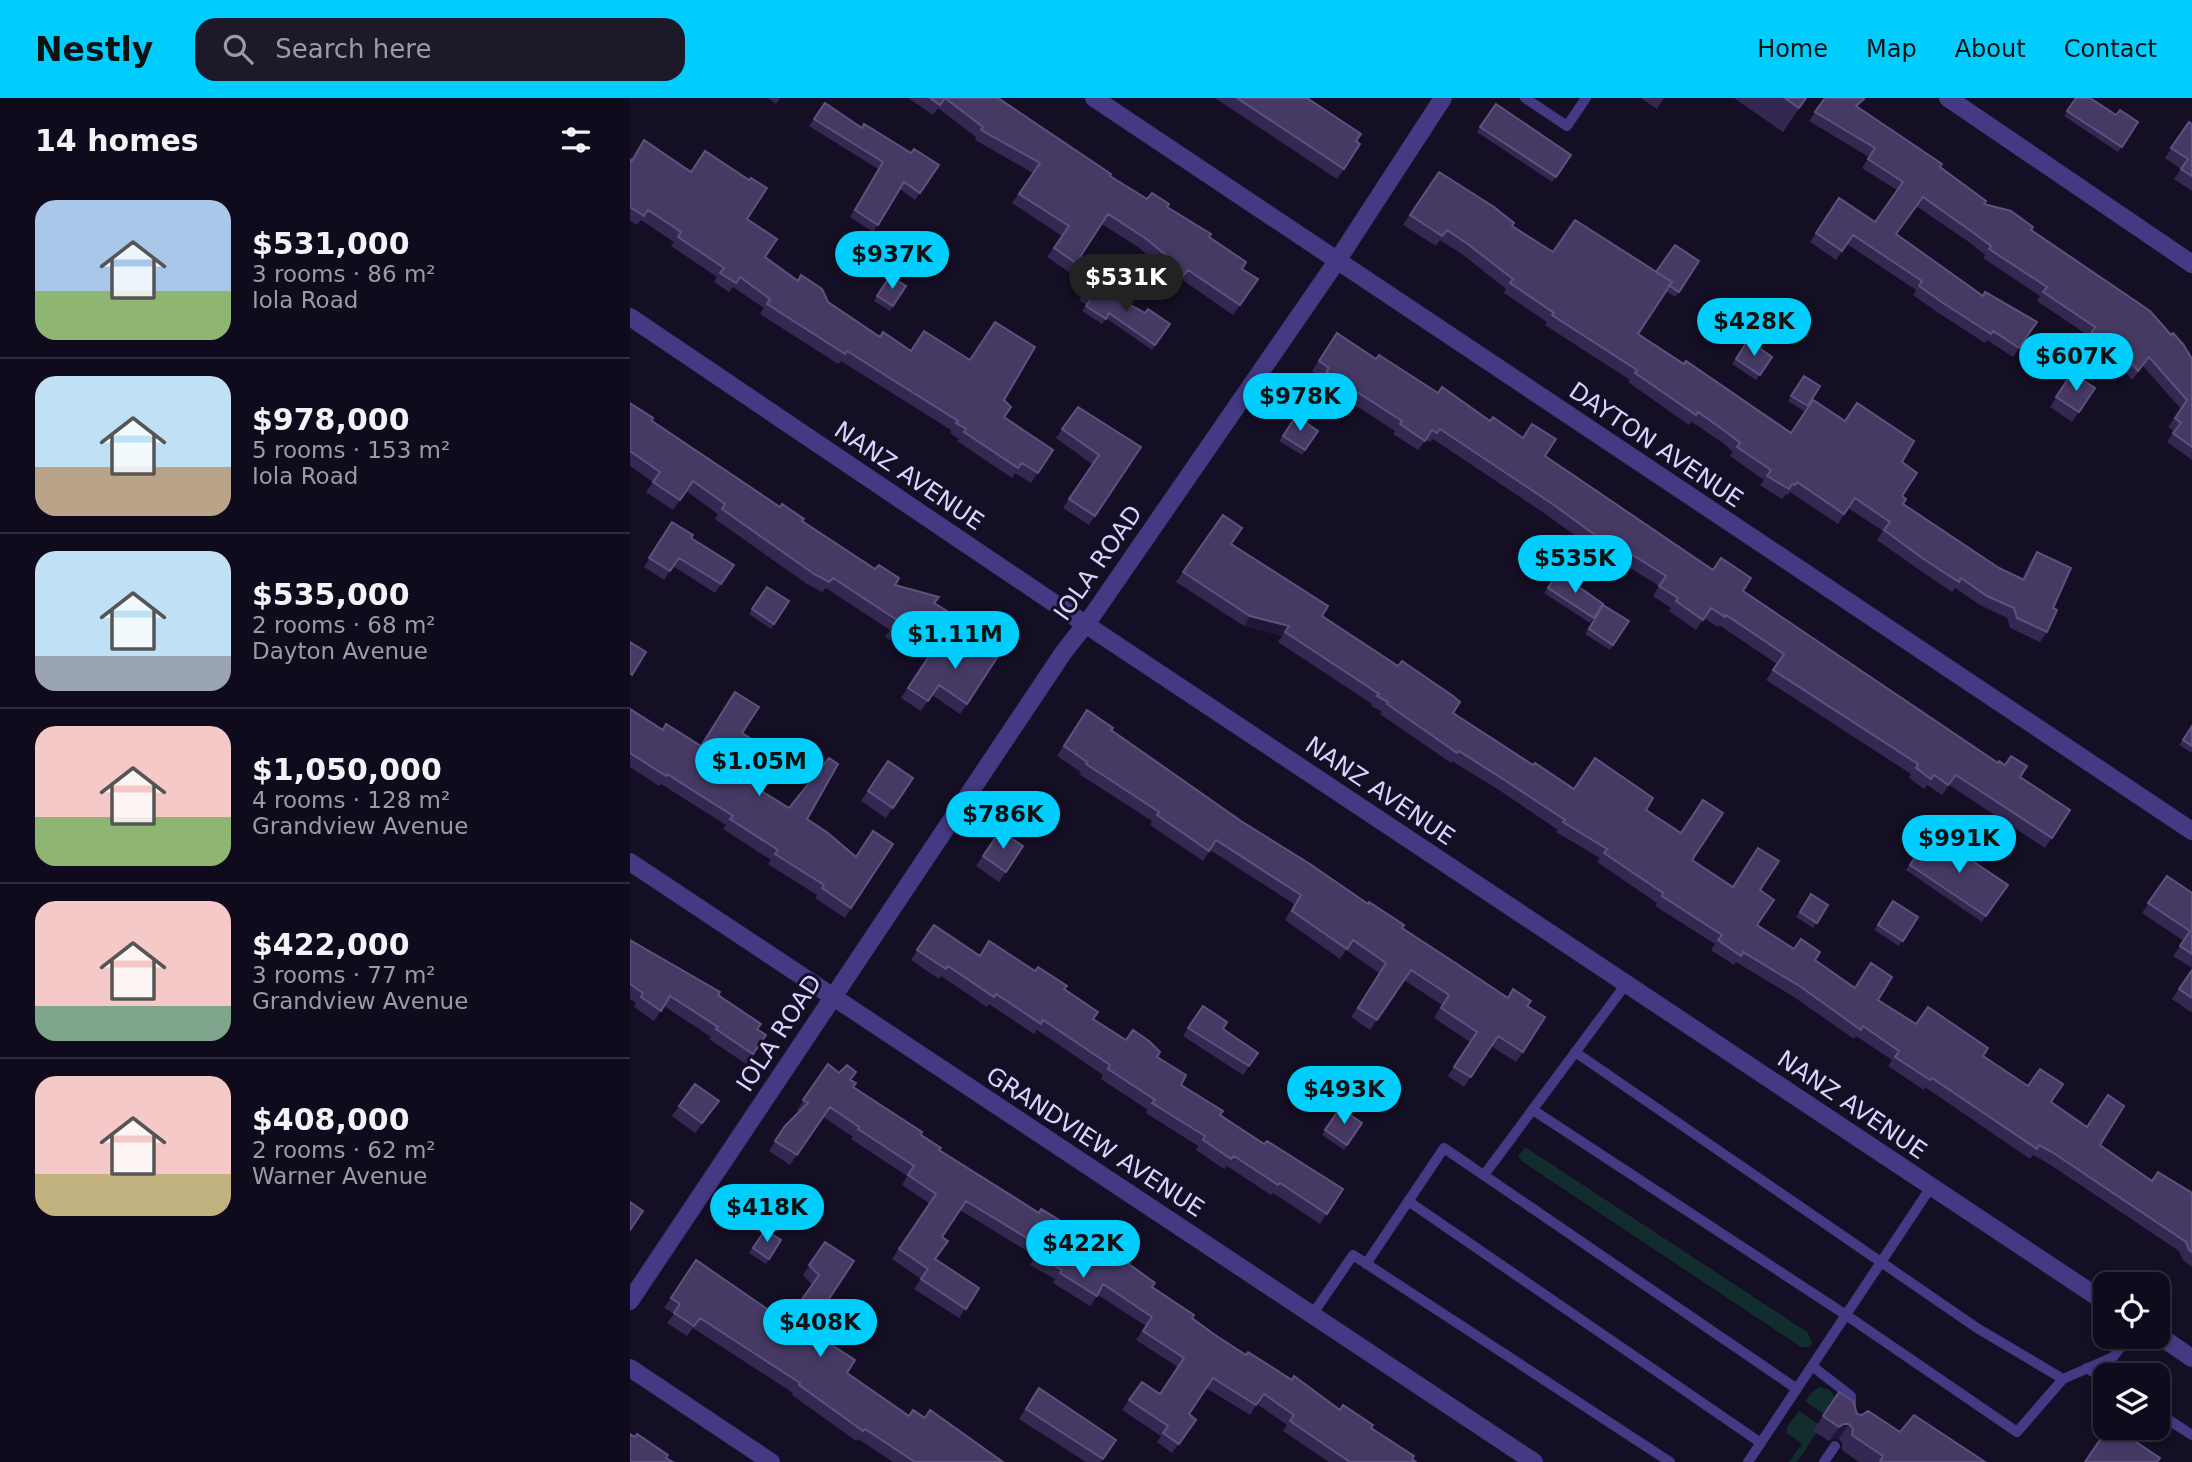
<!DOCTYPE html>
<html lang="en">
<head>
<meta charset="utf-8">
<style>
	body { margin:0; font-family:"DejaVu Sans",sans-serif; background:#1d1929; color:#f1f3f6; height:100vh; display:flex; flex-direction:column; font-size:26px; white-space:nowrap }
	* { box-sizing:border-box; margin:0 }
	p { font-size:23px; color:#9b9ba3 }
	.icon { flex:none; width:38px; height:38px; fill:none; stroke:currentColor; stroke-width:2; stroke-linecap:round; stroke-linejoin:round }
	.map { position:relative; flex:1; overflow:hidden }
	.details { display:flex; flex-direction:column; background:#0f0b1c; width:630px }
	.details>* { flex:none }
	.controls { position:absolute; left:1463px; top:1174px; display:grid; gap:14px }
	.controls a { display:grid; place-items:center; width:77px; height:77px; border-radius:14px; background:#0f0b1c; box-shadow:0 4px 10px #0003,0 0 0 2px #2f2b3b; font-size:35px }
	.price { position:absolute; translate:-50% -60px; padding:0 16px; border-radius:24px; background:#01cdfc; color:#111; font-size:23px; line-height:46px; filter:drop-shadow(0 2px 4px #0008) }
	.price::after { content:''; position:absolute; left:50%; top:42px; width:21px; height:16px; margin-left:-10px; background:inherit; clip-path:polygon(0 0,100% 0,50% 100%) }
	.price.current { background:#222; color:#fff }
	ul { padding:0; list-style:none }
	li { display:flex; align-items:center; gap:21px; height:175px; padding:0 35px }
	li+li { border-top:2px solid #2f2b3b }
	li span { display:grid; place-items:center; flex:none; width:196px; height:140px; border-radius:21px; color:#555 }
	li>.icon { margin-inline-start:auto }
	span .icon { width:84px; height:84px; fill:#fffc; stroke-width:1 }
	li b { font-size:30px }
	h2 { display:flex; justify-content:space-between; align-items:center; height:84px; padding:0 35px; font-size:30px }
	header { display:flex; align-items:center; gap:42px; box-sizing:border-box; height:98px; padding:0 35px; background:#01cdfc; color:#111 }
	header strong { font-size:33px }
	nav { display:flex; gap:38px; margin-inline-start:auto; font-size:24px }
	.search { width:490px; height:63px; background:#1d1929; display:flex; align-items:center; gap:18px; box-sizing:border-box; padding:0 24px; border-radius:21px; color:#9b9ba3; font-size:26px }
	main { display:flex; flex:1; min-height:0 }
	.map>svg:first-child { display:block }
</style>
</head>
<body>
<header>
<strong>Nestly</strong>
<div class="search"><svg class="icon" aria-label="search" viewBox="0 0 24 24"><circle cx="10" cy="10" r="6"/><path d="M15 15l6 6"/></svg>Search here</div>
<nav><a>Home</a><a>Map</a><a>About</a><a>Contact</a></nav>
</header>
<main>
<section class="details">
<h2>14 homes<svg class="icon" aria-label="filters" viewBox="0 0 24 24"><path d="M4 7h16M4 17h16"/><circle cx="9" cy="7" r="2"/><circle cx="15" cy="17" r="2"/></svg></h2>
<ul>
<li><span style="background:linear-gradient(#a9c7e8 65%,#8fb573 0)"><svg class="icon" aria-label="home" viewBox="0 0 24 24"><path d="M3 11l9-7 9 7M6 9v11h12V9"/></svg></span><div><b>$531,000</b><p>3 rooms · 86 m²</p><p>Iola Road</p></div></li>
<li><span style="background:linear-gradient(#bfe0f5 65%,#b9a48a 0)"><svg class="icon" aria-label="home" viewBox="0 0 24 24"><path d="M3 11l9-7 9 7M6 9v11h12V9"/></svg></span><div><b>$978,000</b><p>5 rooms · 153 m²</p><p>Iola Road</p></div></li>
<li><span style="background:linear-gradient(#bfe0f5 75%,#9aa5b1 0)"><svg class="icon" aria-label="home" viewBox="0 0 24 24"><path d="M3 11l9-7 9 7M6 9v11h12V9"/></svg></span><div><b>$535,000</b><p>2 rooms · 68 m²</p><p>Dayton Avenue</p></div></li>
<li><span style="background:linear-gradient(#f6c9c9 65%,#8fb573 0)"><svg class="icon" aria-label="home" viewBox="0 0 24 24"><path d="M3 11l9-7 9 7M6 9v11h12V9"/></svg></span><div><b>$1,050,000</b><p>4 rooms · 128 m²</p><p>Grandview Avenue</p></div></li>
<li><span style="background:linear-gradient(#f6c9c9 75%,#7fa58c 0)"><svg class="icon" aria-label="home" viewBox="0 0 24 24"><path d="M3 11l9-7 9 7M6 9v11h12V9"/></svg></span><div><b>$422,000</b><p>3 rooms · 77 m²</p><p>Grandview Avenue</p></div></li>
<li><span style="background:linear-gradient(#f6c9c9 70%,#c2b280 0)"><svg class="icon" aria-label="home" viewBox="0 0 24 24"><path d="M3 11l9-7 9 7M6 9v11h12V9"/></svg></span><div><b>$408,000</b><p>2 rooms · 62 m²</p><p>Warner Avenue</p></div></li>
</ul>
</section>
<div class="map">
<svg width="1562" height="1364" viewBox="0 0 1562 1364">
	<rect width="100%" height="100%" fill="#140f25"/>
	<path fill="#122d2e" d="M895,1049L1177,1234L1182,1244L1180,1249H1171L893,1064L888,1059Z
		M1190,1289L1200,1292L1206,1301L1197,1318L1175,1303L1183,1293Z
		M1169,1313L1191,1328L1167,1364H1159L1172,1346L1157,1335V1329Z"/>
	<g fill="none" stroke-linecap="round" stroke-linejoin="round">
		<path stroke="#433a83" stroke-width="10" d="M895,0L937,28L956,0
			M945,954L1347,1230L1433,1281L1483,1259L1499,1239
			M903,1012L1216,1217L1387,1334L1433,1281
			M854,1077L996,886
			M778,1103L1131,1345
			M736,1166L814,1050L1167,1291
			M682,1217L723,1157L1040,1364
			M1182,1268L1221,1298V1314
			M1457,1270L1475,1282
			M1528,1315L1562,1337
			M1118,1364L1301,1089
			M1194,1364L1205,1348"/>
		<path stroke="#433a83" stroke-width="18" d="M464,0L1562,733
			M1318,0L1562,166
			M0,219L455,526L1475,1204
			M0,764L904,1364
			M0,1203L433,555L462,518L707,163L813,0
			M1528,1237L1562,1260
			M0,1270L141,1364"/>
	</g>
	<path fill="#342852" d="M138,0H150L146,6Z
		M278,0H368L480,78L517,101L537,109L579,139L612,171L628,181L603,217L551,181L547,187L526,174L530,168L508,149L472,126L439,174L417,159L432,138L382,105L403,75L345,42L346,39L308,10L303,17Z
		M585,0H677L714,71L707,81Z
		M1011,0H1034L1027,11Z
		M1104,0H1176L1153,34Z
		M1194,0L1228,9L1310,69L1354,106L1401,132L1559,257L1562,261V362L1537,344L1544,333L1538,329L1551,311L1513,268L1502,282L1480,256L1474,265L1451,250L1459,238L1407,203L1410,198L1353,160L1355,157L1339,144L1286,108L1266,136L1353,198L1407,224L1383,259L1357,242L1355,245L1307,214L1283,197L1286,192L1217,146L1206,162L1180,144L1209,100L1245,124L1267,92L1232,70L1239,59L1179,23Z
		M1445,0L1486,17L1508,24L1488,54L1434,18Z
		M195,5L232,30L281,55L309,67L285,102L270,91L243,134L220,119L248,71L179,28Z
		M866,6L941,57L922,84L847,34Z
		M1559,24L1562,26V93L1544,81L1551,71L1535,60Z
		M14,42L117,121L135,159L198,204L250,239L281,252L294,233L374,302V319L423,352L401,385L385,375L382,380L327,343L329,341L320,335L321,332L211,263L208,266L130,216L134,210L103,189L99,194L84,184L87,179L41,148L44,144L11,122L7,127L0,123V61L1,62Z
		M809,74L882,128L922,154L945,122L1049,194L1045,199L1036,193L1008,236L1161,335L1272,364V398L1273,406L1369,470L1392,481L1400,464L1407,454L1423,510L1417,534L1410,544L1380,530L1377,520L1350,507L1325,490L1322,494L1288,471L1247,442L1253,433L1218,410L1208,426L1160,394L1158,397L1156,396L1152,401L1130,387L1134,382L1100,358L1103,354L1093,345L1062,324L1059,327L998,284L1000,282L915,227L917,224L874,195L876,191L832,156L810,142L806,148L773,127Z
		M260,178L276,188L260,213L244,203Z
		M460,184L515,215L540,226L522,252L476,220L472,226L452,213L457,207L449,202Z
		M707,235L746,261L808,295L812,289L860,323L915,358L1368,665L1440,712L1415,750L1319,687L1312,697L1297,687L1294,691L1279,680L1281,676L1136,582L1147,566L1089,527L1088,529L1074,520L1066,532L1039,513L1041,510L1023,498L1029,488L994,466L990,470L914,415L803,341L800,344L796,342L788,352L763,336L765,333L689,284L692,280L682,273Z
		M1118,242L1142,259L1126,282L1102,266Z
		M1442,275L1465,290L1442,324L1420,309Z
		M1174,278L1190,288L1174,313L1158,303Z
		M0,305L22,323L150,409L172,423L265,487L304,505L317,513L286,559L255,539L260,532L196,490L192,494L177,486L85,421L88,416L56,393L43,412L16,394L23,384L0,368Z
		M448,309L511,349L459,427L433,410L462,366L426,340Z
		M666,318L688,333L672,357L649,343Z
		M593,417L601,446L692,518L823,615L903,667L944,691L1016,712L1062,762L1103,789L1130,792L1127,827L1164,851L1185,862L1225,889L1241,865L1248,902L1286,926L1353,958L1421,1004L1470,1047L1522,1083L1562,1095V1169L1553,1162L1549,1153L1416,1064L1403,1057L1400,1061L1295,989L1294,992L1258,968L1262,962L1226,938L1224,941L1164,899L1106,864L1104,867L1081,852L1085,846L1025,808L1027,805L967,764L970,760L926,734L928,732L869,692L822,663L821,665L750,616L751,613L741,608L742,606L648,544L652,538L614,528L546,484Z
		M36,433L61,440L104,467L85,495L43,468L34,482L14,469Z
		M928,474L973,506L960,525L914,495Z
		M137,489L159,503L141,531L119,516Z
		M973,507L999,523L980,552L955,536Z
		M307,546L337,606L330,616L302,597L291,613L271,600Z
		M105,594L112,635L104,676L177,721L221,810L215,820L185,800L187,797L138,766L141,762L93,731L96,727L31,686L29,688L0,669V611L33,632L71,647Z
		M450,622L481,632L611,723L772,830L877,899L897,908L893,954L886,964L861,948L834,989L818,978L840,944L804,920L812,907L774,882L740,932L721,919L749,875L716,852L710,861L655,822L664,806L580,752L573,763L520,727L522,723L449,676L451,674L427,658Z
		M1562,628V655L1549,647Z
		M258,663L283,680L256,720L231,703Z
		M370,733L393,748L369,784L346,768Z
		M1301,735L1378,787L1352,824L1276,772Z
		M1537,778L1562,795V870L1543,858L1554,843L1512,815Z
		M1181,796L1198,807L1183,830L1166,819Z
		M1263,803L1288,819L1269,848L1244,832Z
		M304,827L350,857L434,891L463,921L496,942L527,959L551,987L590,1017L634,1046L713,1091L690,1126L643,1095L641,1097L597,1068L594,1071L566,1052L568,1048L516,1015L518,1012L471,981L473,977L407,932L404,936L359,906L357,909L311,878L309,881L281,862Z
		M0,842L88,897L127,931L136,937L116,966L79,941L81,939L34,908L24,923L4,909L6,905L0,901Z
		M1562,872V912L1561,914L1542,901Z
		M573,908L593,931L628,955L613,977L553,938Z
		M198,966L220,982L223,989L291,1037L309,1052L522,1189L562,1220L616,1257L662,1282L741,1330L786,1364H699L653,1333L657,1327L627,1306L620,1317L576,1290L559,1316L566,1322L542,1355L527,1344L531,1338L492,1312L512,1284L530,1296L548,1269L506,1242L516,1228L468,1197L460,1208L423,1185L425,1181L400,1167L405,1158L330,1112L312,1139L305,1161L349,1190L329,1220L284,1191L291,1181L262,1161L299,1105L272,1087L277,1078L221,1041L223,1039L193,1019L160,1067L139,1053L155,1028L170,1014L167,1012Z
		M65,986L89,1003L65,1035L42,1018Z
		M710,1010L732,1025L714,1052L692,1037Z
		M135,1132L139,1161L136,1166L119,1155Z
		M195,1144L189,1216L182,1234L217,1275L279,1318L295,1320L373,1364H263L228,1341L226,1343L162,1297L163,1295L63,1230L57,1238L37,1225L44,1216L34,1210L66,1162L156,1224L182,1187L173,1177Z
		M409,1290L486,1342L471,1364H456L389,1321Z
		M1209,1294L1227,1316L1270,1334L1355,1364H1229L1212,1352V1345L1209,1341H1202L1199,1343L1183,1333Z"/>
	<path fill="#1f1638" d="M620,518L659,528L652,538L614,528Z
		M1213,1326H1219L1209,1341H1202L1199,1343L1209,1329Z"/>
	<path fill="#463a65" stroke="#5d527d" stroke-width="2" d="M300,0H368L481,76L480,78L517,101L522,95L539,106L537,109L581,136L579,139L616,164L612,171L628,181L610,207L558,172L553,178L533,164L537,158L515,140L478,116L446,165L424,150L439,128L389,96L410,65L351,32L353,29L315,0L310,7Z
		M607,0H677L731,36L726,43L730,46L714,71Z
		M1155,0H1176L1169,10Z
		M1195,0H1232L1234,1L1226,8L1312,66L1310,69L1356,103L1354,106L1381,113L1403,129L1401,132L1520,213L1541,237L1543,235L1553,246L1562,261V349L1543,335L1551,325L1545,320L1557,302L1519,259L1508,273L1486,247L1480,256L1458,241L1465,229L1413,194L1417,189L1359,151L1361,148L1345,136L1293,99L1266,136L1353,198L1355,194L1407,224L1389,250L1363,233L1361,236L1313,205L1289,188L1292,183L1223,137L1212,153L1186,135L1209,100L1245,124L1273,84L1238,61L1245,50L1185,14Z
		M1446,0H1460L1486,17L1490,12L1508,24L1492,49L1437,13Z
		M195,5L232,30L234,26L281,55L284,51L309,67L290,95L274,84L248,127L225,112L253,64L184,21Z
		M866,6L941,57L926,79L850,29Z
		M1559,24L1562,26V78L1551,71L1558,61L1541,50Z
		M14,42L61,74L75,53L119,82L121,80L137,90L117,121L147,141L135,159L168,183L171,177L192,191L198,204L250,239L253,234L281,253L294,233L340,262L365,224L405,249L374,302L381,309L374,319L423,352L408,375L392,365L388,370L334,334L336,331L326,325L328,323L217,253L215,256L137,206L140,201L110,179L106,185L90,175L94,170L48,139L51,134L18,112L14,118L0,109V61L2,63Z
		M809,74L864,109L884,125L882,128L923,154L945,122L1042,184L1008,236L1054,266L1056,263L1161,335L1183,302L1215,323L1227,305L1284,343L1272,364L1287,375L1272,398L1276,401L1273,406L1369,470L1394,482L1407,454L1441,470L1423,510L1427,512L1417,534L1387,520L1384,510L1357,498L1331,480L1329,484L1295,462L1254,432L1260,424L1225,400L1214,416L1167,384L1165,387L1162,386L1159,391L1137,378L1141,372L1107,349L1110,345L1099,336L1068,314L1066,317L1005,275L1007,272L922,217L924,215L880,185L883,181L839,147L817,132L812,138L780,117Z
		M1045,147L1069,163L1049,194L1039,187L1042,184L1026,174Z
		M260,178L276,188L263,208L247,198Z
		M460,184L515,215L518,211L540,226L525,247L479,215L476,221L456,208L460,202L453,197Z
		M707,235L746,261L749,257L808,295L812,289L860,323L863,319L893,340L902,326L926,341L915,358L1083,472L1091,460L1121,480L1113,493L1368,665L1369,663L1375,667L1381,658L1397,668L1390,679L1440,712L1422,740L1326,677L1318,687L1304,677L1301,681L1286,670L1288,666L1143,572L1154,556L1096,517L1095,519L1081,510L1073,522L1046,503L1048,500L1029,488L1036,478L1001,456L997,460L921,405L810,331L807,335L802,332L795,343L770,326L772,323L696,274L699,270L689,263Z
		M1118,242L1142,259L1130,277L1106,261Z
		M1442,275L1465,290L1449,314L1426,299Z
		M1174,278L1190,288L1178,308L1161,298Z
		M0,305L23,320L22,323L150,409L152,406L174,421L172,423L245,471L249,467L269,480L265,487L309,499L304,505L317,513L293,550L262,529L267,522L203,480L199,484L184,476L92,411L95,406L63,383L50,402L23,384L30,374L0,353Z
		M448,309L511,349L465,418L439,401L469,357L432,331Z
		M666,318L688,333L675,352L653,338Z
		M593,417L612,430L601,446L698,508L692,518L768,568L772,563L823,598L830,604L823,615L903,667L905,665L944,691L965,660L1023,700L1016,712L1051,735L1073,702L1093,715L1062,762L1103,789L1128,750L1149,763L1130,792L1144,802L1127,827L1164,851L1171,841L1190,854L1185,862L1225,890L1241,865L1262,879L1248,902L1286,926L1298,909L1358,950L1353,958L1398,988L1410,971L1433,986L1421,1004L1457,1029L1478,997L1494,1008L1470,1047L1522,1083L1528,1074L1562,1095V1154L1559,1152L1556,1144L1422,1054L1409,1047L1407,1051L1302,980L1300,982L1265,959L1269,953L1233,928L1231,932L1171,889L1113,854L1111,858L1088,842L1092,837L1032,798L1033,795L974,755L977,751L933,724L935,722L876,683L829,653L827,655L757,606L758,604L747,598L749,596L655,534L659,528L620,518L553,474Z
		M42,424L63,437L61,440L104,467L91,486L49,460L40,473L19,460Z
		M928,474L973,506L964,520L918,490Z
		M137,489L159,503L144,526L122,511Z
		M973,507L999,523L983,547L959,531Z
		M345,538L370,555L337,606L309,587L298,603L278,590L307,546L330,562Z
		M0,544L16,554L2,577L0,575Z
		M105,594L129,609L112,635L125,643L104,676L159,710L199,660L208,666L177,721L198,735L226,759L243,733L263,746L221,810L192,790L194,787L145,756L148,752L100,721L103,718L37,676L36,678L0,655V611L33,632L36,626L71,648Z
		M457,612L483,630L481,632L611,723L680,766L738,806L739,804L774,827L772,830L830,868L878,900L883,891L901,903L897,908L915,919L893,954L868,938L841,979L824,969L847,934L811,910L819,897L781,872L747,922L728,910L756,865L723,842L717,851L662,813L671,797L586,742L579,753L527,717L529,714L456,666L457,664L434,648Z
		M1562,628V648L1553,642Z
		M258,663L283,680L263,710L238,693Z
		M370,733L393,748L376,774L353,758Z
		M1301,735L1378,787L1356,818L1280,767Z
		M1537,778L1562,795V856L1550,848L1560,833L1518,805Z
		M1181,796L1198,807L1187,825L1170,814Z
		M1263,803L1288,819L1273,843L1248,827Z
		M304,827L350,858L359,843L405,873L408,869L437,888L434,891L468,914L463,921L496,942L503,932L519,943L530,954L527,959L556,977L551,987L593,1013L590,1017L634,1046L637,1043L713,1091L697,1116L650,1085L648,1087L604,1058L601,1061L573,1042L575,1038L522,1005L525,1002L478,971L480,967L413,922L411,926L366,896L364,899L318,868L316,871L287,852Z
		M0,842L90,894L88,897L131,926L127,931L136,937L123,956L86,931L88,929L40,898L31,913L11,899L13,895L0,886Z
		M1562,872V900L1549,891Z
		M573,908L597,924L593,931L628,955L619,968L558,930Z
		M198,966L209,975L217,967L226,974L220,982L226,985L223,989L292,1034L291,1037L311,1050L309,1052L409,1115L411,1111L485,1156L525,1185L522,1189L564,1217L562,1220L585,1237L616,1257L618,1254L662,1282L664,1278L710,1312L713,1307L743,1327L741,1330L784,1358L782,1361L786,1364H720L660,1323L664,1317L634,1296L626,1307L583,1280L559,1316L566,1322L549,1346L533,1335L538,1328L499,1302L512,1284L530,1296L554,1260L513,1233L522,1219L473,1186L467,1198L430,1175L432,1172L406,1157L412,1149L336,1103L312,1139L318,1143L305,1161L349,1190L336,1211L291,1181L298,1171L269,1151L306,1096L278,1077L284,1068L228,1031L229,1029L200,1009L167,1057L145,1043L155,1028L178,1005L173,1002Z
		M65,986L89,1003L72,1025L49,1008Z
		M710,1010L732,1025L717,1047L695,1032Z
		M0,1104L13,1113L0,1132Z
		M135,1132L151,1142L139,1161L123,1150Z
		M195,1144L224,1163L189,1216L193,1218L182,1234L225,1262L217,1275L279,1318L283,1312L295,1320L300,1312L373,1364H285L235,1331L233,1333L169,1287L170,1285L70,1220L64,1228L44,1215L50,1206L41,1200L66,1162L156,1224L189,1177L179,1167Z
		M409,1290L486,1342L473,1361L396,1311Z
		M1209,1294L1223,1303L1227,1316L1232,1317L1238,1313L1270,1334L1284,1317L1355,1364H1250L1253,1358L1222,1337L1223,1331L1219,1326H1213L1209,1329L1193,1318Z
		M1478,1330H1485L1530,1360L1527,1364H1455Z
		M0,1336L5,1339L7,1336L38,1357L36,1360L43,1364H0Z"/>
	<g text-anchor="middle" stroke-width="6" stroke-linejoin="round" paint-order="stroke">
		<g font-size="24" fill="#dbd2ff" stroke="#140f25">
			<text transform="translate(1026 347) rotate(34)" y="8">DAYTON AVENUE</text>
			<text transform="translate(279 378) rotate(34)" y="8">NANZ AVENUE</text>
			<text transform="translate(468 465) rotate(-55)" y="8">IOLA ROAD</text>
			<text transform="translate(750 693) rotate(34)" y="8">NANZ AVENUE</text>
			<text transform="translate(149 935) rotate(-57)" y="8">IOLA ROAD</text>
			<text transform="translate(1222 1007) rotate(34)" y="8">NANZ AVENUE</text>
			<text transform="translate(465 1044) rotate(33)" y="8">GRANDVIEW AVENUE</text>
		</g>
	</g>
</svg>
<div class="controls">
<a><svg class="icon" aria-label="locate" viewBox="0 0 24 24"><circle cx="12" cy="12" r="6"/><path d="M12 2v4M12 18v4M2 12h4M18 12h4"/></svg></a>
<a><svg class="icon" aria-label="layers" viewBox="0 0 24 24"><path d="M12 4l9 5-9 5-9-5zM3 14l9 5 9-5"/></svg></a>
</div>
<b class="price" style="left:262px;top:193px">$937K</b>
<b class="price current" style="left:496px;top:216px">$531K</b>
<b class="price" style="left:1124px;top:260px">$428K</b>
<b class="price" style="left:1446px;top:295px">$607K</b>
<b class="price" style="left:670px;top:335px">$978K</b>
<b class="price" style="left:945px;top:497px">$535K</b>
<b class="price" style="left:325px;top:573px">$1.11M</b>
<b class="price" style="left:129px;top:700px">$1.05M</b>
<b class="price" style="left:373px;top:753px">$786K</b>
<b class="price" style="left:1329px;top:777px">$991K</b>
<b class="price" style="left:714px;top:1028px">$493K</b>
<b class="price" style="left:137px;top:1146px">$418K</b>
<b class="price" style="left:453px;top:1182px">$422K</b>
<b class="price" style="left:190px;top:1261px">$408K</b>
</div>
</main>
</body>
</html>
